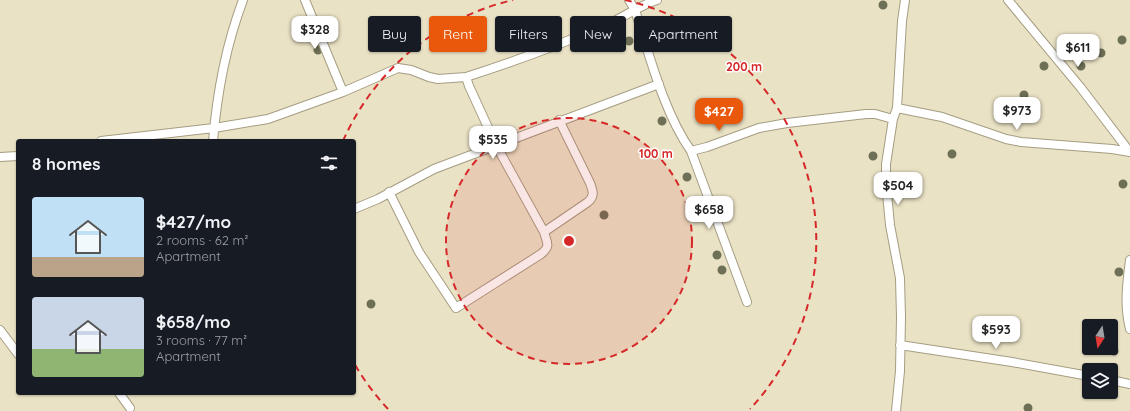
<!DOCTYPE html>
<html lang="en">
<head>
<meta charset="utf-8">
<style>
	body { margin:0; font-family:Quicksand,sans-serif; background:#242831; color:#f1f3f6; height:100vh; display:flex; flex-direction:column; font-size:15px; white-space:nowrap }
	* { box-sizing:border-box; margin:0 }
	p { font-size:13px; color:#9ea1a6 }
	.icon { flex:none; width:22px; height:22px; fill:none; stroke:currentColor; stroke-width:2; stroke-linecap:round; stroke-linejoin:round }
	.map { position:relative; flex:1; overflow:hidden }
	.details { position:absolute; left:16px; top:139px; width:340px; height:256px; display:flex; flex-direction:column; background:#171b24; border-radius:4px; box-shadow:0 1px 3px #0004 }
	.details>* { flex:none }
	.banner { position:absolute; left:368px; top:16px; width:380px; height:36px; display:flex; gap:8px }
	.needle { width:26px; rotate:192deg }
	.controls { position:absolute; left:1082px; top:319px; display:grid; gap:8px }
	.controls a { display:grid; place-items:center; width:36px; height:36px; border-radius:4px; background:#171b24; box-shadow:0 1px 3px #0004; font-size:20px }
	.price { position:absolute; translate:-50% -34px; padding:0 9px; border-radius:8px; background:#fff; color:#222; font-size:13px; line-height:26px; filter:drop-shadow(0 1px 2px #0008) }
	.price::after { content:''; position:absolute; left:50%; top:24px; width:12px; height:9px; margin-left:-6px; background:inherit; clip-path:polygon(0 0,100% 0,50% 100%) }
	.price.active { background:#ea580c; color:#fff }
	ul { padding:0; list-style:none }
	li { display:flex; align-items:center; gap:12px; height:100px; padding:0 16px }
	li span { display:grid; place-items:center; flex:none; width:112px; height:80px; border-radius:4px; color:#555 }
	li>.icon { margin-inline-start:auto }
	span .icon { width:48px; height:48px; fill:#fffc; stroke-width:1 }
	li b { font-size:17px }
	h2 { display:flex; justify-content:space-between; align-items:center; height:48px; padding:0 16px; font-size:17px }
	.chip { padding:0 14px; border-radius:4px; background:#171b24; box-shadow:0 1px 3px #0004; font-size:14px; line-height:36px }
	.chip.active { background:#ea580c; color:#fff }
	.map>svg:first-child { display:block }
</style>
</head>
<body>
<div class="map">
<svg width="1130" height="411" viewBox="0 0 1130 411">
	<rect width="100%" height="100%" fill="#eae2c5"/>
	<path fill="#6d7056" d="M878.5 5a4.5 4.5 0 1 1 9 0a4.5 4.5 0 1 1-9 0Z
		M716.5 33a4.5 4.5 0 1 1 9 0a4.5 4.5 0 1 1-9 0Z
		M1117.5 40a4.5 4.5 0 1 1 9 0a4.5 4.5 0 1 1-9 0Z
		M624.5 41a4.5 4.5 0 1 1 9 0a4.5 4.5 0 1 1-9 0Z
		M313.5 50a4.5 4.5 0 1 1 9 0a4.5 4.5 0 1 1-9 0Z
		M1096.5 53a4.5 4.5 0 1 1 9 0a4.5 4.5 0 1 1-9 0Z
		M1039.5 66a4.5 4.5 0 1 1 9 0a4.5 4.5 0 1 1-9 0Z
		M1076.5 66a4.5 4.5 0 1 1 9 0a4.5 4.5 0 1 1-9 0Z
		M1019.5 95a4.5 4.5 0 1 1 9 0a4.5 4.5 0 1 1-9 0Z
		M657.5 121a4.5 4.5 0 1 1 9 0a4.5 4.5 0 1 1-9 0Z
		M947.5 154a4.5 4.5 0 1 1 9 0a4.5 4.5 0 1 1-9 0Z
		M868.5 156a4.5 4.5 0 1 1 9 0a4.5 4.5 0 1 1-9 0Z
		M682.5 177a4.5 4.5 0 1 1 9 0a4.5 4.5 0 1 1-9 0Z
		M1118.5 184a4.5 4.5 0 1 1 9 0a4.5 4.5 0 1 1-9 0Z
		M693.5 203a4.5 4.5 0 1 1 9 0a4.5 4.5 0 1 1-9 0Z
		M599.5 215a4.5 4.5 0 1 1 9 0a4.5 4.5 0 1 1-9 0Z
		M697.5 216a4.5 4.5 0 1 1 9 0a4.5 4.5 0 1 1-9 0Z
		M712.5 255a4.5 4.5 0 1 1 9 0a4.5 4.5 0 1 1-9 0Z
		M717.5 270a4.5 4.5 0 1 1 9 0a4.5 4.5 0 1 1-9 0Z
		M1114.5 272a4.5 4.5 0 1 1 9 0a4.5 4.5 0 1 1-9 0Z
		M366.5 304a4.5 4.5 0 1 1 9 0a4.5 4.5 0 1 1-9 0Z
		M1109.5 351a4.5 4.5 0 1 1 9 0a4.5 4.5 0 1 1-9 0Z
		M1023.5 408a4.5 4.5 0 1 1 9 0a4.5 4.5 0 1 1-9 0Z"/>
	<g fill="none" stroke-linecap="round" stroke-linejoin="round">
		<defs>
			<path id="minor" d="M305,0L343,92
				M629,0L635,10C649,54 664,113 691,151L707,147L759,128L787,123L866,114H875L893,119
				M1008,0L1081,88L1129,151
				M897,108L942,117L1006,139L1021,142L1112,149L1130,152
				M101,141L214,128L268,119L343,92L398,68L411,70L429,77L438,79L466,77
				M213,141C217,93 226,45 243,0
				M691,151L747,302
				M0,157L18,156
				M389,192L419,252L456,308L541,254C551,246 547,243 544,232L496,145L469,86L466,77C513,62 559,45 604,26C623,18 638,6 657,0
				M354,209L378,199L434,169L659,84
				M544,232L588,202C595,196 593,191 590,183L559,120
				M1130,260C1127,283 1124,306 1130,329
				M0,330L18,354
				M900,345L1012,362L1089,376
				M1111,380L1130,384
				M119,393L130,408
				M896,411L900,371L901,317L900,278L890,225L886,183V164L893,119L897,108L902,21L905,0"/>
		</defs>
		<use href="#minor" stroke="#a59d82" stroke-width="10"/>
		<use href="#minor" stroke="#fff" stroke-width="8"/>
	</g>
	<circle cx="569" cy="241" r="123" fill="#d62828" fill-opacity=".12"/>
	<g fill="none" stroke="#d62828" stroke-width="2" stroke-dasharray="7 5">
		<circle cx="569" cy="241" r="123"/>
		<path d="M388 409A247 247 0 0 1 354 363M343 141A247 247 0 0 1 513 0M625 0A247 247 0 0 1 750 409"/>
	</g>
	<circle cx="569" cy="241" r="6" fill="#d62828" stroke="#fff" stroke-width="2"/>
	<g font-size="12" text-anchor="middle" font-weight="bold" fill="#d62828" stroke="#fff" stroke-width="3" stroke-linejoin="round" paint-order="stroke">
		<text x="744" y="71">200 m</text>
		<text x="656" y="158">100 m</text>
	</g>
</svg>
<div class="controls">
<a><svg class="needle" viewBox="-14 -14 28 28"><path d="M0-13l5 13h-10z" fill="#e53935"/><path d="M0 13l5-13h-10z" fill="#9ea1a6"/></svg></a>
<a><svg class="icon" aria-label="layers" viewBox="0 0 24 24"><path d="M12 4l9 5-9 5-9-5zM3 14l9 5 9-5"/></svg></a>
</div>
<b class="price" style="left:315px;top:50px">$328</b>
<b class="price" style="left:1078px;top:68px">$611</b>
<b class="price" style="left:1017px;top:131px">$973</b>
<b class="price active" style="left:719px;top:132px">$427</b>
<b class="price" style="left:493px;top:160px">$535</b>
<b class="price" style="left:898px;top:206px">$504</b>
<b class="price" style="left:709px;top:230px">$658</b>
<b class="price" style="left:996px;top:350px">$593</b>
<div class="banner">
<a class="chip">Buy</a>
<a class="chip active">Rent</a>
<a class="chip">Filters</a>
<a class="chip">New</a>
<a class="chip">Apartment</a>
</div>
<section class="details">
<h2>8 homes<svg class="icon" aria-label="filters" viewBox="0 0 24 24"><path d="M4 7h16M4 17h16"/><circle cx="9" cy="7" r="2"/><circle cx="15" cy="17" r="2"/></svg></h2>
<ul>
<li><span style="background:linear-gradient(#bfe0f5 75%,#b9a48a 0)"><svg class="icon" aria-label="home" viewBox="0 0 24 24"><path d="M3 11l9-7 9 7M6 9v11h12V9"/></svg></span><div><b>$427/mo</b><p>2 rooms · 62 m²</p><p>Apartment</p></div></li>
<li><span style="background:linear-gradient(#c9d6e8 65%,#8fb573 0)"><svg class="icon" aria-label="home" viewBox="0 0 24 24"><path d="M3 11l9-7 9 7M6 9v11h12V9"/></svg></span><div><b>$658/mo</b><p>3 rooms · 77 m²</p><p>Apartment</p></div></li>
</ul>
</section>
</div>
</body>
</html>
